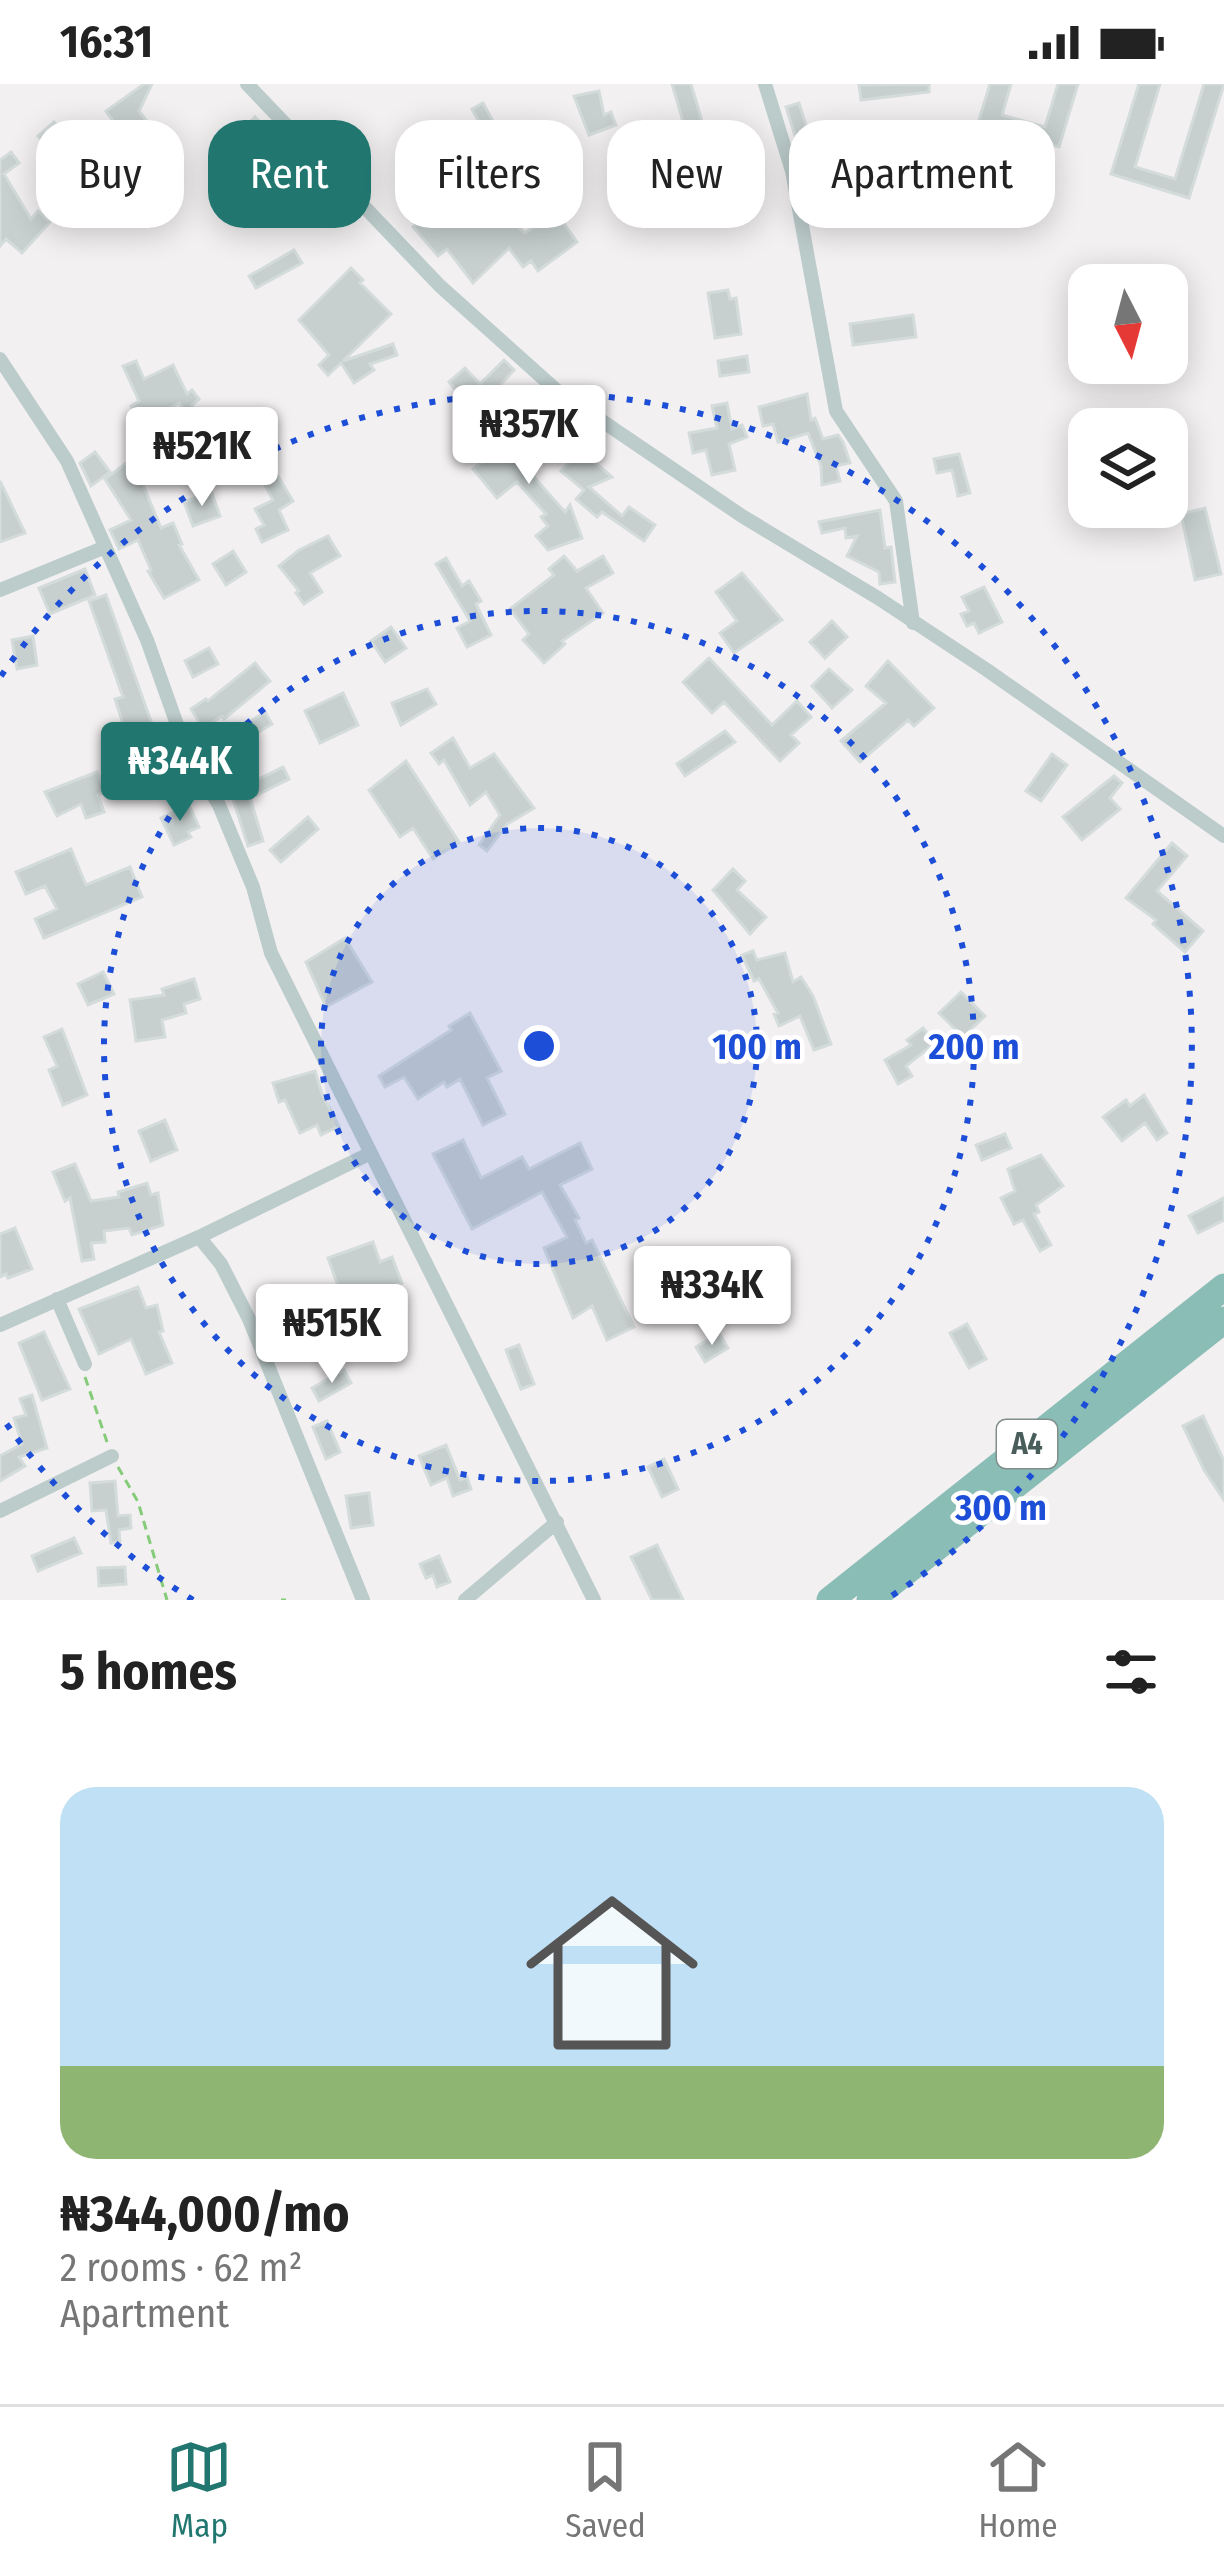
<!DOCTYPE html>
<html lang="en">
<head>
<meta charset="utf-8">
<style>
	body { margin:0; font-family:"Fira Sans Condensed",sans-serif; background:#f6f6f6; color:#222; height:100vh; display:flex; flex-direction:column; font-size:45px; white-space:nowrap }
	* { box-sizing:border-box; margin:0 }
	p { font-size:39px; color:#767676 }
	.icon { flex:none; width:66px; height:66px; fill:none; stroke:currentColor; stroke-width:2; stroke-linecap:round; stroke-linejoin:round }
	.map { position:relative; height:1516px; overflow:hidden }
	.panel { display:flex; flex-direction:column; background:#fff; flex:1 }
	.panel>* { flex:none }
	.guide { position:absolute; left:36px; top:36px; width:1152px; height:108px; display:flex; gap:24px }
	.needle { width:78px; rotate:174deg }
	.buttons { position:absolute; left:1068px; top:180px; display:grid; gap:24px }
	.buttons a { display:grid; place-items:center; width:120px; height:120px; border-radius:24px; background:#fff; box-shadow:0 6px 30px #0003; font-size:60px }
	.price { position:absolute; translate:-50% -102px; padding:0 27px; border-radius:12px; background:#fff; color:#222; font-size:39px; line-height:78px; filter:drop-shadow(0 3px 6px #0008) }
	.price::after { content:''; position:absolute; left:50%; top:72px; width:36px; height:27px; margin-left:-18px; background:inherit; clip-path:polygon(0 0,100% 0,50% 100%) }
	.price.current { background:#21776f; color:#fff }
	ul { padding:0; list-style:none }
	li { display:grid; align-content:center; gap:24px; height:636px; padding:0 60px }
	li+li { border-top:3px solid #e0e0e0 }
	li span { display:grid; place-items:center; height:372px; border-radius:36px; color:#555 }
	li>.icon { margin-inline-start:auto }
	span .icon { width:216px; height:216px; fill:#fffc; stroke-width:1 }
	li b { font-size:51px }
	h2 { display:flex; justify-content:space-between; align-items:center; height:144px; padding:0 60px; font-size:51px }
	.tag { padding:0 42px; border-radius:36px; background:#fff; box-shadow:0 6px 30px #0003; font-size:42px; line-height:108px }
	.tag.current { background:#21776f; color:#fff }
	.status { display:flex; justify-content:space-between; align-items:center; height:84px; padding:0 60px; background:#fff; direction:ltr }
	.status svg { height:33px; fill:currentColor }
	.tab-bar { display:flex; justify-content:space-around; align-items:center; height:168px; border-top:3px solid #e0e0e0; background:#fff; font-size:33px; color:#767676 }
	.tab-bar a { display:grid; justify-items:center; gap:6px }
	.tab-bar .current { color:#21776f }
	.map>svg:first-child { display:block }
</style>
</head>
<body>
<div class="status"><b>16:31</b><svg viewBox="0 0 49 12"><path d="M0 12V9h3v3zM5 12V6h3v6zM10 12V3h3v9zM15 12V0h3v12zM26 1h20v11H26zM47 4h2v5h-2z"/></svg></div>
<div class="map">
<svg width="1224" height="1516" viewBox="0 0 1224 1516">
	<rect width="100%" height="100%" fill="#f3f0f2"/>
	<path fill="#c7cfcf" stroke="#d4dbdb" stroke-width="3" d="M144,0H152L139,27L173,71L151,89L106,27Z
		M672,0H691L706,51L722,44L724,51L736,46L741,60L704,74L691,39L684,41Z
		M929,0V8L861,16L859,1Z
		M990,0H1011L1002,31L1045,43L1058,0H1078L1059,63L978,39Z
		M1139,0H1160L1135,83L1175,95L1204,0H1224L1189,114L1111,90Z
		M599,7L604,31L611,28L616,41L589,51L574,12Z
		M483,19L501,52L490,58L472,25Z
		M799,19L810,54L797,58L786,23Z
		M255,33L304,83L293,93L289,90L258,125L216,86L249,50L244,44Z
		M54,38L69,54L87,88L75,96L56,66L54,68L38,52Z
		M906,61L909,92L852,104L848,71Z
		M497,67L506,84L481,97L472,79Z
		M11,68L19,79L4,90L31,135L38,127L50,138L22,169L6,155L0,162V76Z
		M460,99L481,132L491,120L525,149L546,135L533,120L544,111L577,158L538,187L531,177L523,183L509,164L473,199L447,165L438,172L413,143L427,131L432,136L457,119L449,106Z
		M294,166L302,179L256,204L249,192Z
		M351,184L363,196L360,199L391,230L343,277L393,260L397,271L370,280L374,286L354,299L341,279L328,291L319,281L329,271L299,236Z
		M728,206L730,215L736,214L741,250L715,254L708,209Z
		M913,231L916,253L853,261L850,240Z
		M747,272L749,288L720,292L718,277Z
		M504,276L514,286L501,300L508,308L478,334L449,298L465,284L480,300Z
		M136,277L144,295L173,281L187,310L192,306L199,315L192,321L199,336L195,339L179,319L158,331L165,343L149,352L131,322L139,317L123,282Z
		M807,310L811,336L815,334L823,355L838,351L843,358L850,379L836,382L840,397L822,401L821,382L808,349L778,358L773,340L763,342L759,323Z
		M727,319L732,345L742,341L747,353L729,360L735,386L712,391L706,366L693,369L689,349L717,344L712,322Z
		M252,337L262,354L216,372L208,358L219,353L221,356Z
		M521,343L545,363L526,384L565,428L570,421L582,454L548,466L536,452L548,442L541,433L546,430L517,398L497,414L473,385L496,367L498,371Z
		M581,366L612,393L589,403L622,432L629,423L655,441L644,457L602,428L597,433L576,415L584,406L561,387Z
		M95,368L110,388L91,402L80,379Z
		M138,370L152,388L141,396L161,444L173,439L182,460L179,461L199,496L164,514L148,487L151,486L138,456L119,465L110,446L131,436L105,395Z
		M959,370L970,409L958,412L952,386L937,389L934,375Z
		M273,384L293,417L279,426L288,446L262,458L256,445L264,441L255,425L273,416L260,392Z
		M0,397L25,449L0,458Z
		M211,407L220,432L193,442L184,418Z
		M1205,424L1221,490L1195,496L1181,430Z
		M880,426L885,464L891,463L895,498L880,500L879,488L847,472L857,452L846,454L845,444L822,449L819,438Z
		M328,452L340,472L310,489L322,508L304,520L296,509L299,507L279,482L299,466Z
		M233,467L246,488L226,501L213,480Z
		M564,472L577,487L603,472L613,489L586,504L603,529L562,557L565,560L544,579L523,556L529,550L510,525L554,491L549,485Z
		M446,474L462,502L469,497L481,517L476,520L491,551L467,563L457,544L470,537L436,480Z
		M85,485L95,511L50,530L39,504Z
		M742,489L782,536L734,569L720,549L737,537L716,508Z
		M984,503L1002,538L979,549L974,539L967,542L961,530L969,527L962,513Z
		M106,511L153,643L127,652L115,615L123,613L89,517Z
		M832,537L847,553L825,574L810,558Z
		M391,543L406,564L385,578L371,557Z
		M33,552L37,581L17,585L12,556Z
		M209,564L218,580L193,593L185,577Z
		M709,574L772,641L797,617L811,633L791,651L799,659L780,677L724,618L712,629L683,598Z
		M888,577L934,624L914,642L908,636L860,678L841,657L886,619L866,602Z
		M255,579L270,597L224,635L222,632L203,644L191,625L206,615L208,617Z
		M829,585L852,606L832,624L812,602Z
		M427,605L436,620L401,641L392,619Z
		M343,609L358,641L320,659L305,627Z
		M265,628L272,640L242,658L235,647Z
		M725,647L735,658L685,692L677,680Z
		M453,654L470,684L494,670L534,724L507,740L487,767L479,761L500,731L486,708L470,721L444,676L439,680L431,669Z
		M1052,670L1067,681L1041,717L1026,707Z
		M406,677L459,758L433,775L413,744L400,753L369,706Z
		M283,683L289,695L257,711L251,699Z
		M97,688L106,708L98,711L104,728L86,734L81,720L57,732L45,708Z
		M1114,692L1122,699L1110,714L1120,725L1082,756L1063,733Z
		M248,707L263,757L248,762L232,712Z
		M189,721L199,743L188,748L191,753L174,761L161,734Z
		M308,733L318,745L281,778L270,766Z
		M1172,759L1187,772L1157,807L1203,847L1185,868L1153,840L1156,836L1126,814Z
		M71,765L86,801L130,783L142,813L44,854L35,835L57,825L45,802L26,810L16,788Z
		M733,785L745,797L737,806L766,833L750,850L713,806Z
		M345,854L372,898L326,923L306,878Z
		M753,867L757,876L785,869L793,898L801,893L813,912L831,960L814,966L800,932L779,942L774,930L778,929L759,895L754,897L742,871Z
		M103,888L114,910L88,921L78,900Z
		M194,895L200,915L184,920L186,929L162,936L165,953L136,957L130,916L164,911L162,905Z
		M961,908L985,932L963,953L939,929Z
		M470,929L501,987L487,994L505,1030L483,1041L460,995L447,1003L444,998L418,1015L404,993L385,1003L379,992L451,946L449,942Z
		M923,944L935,959L906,982L912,992L898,1000L885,976L911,961L907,956Z
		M62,945L87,1011L63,1021L49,986L57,982L44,953Z
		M315,987L322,1010L339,1042L321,1051L317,1041L300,1049L285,1016L279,1018L273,999Z
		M1144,1011L1167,1049L1157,1056L1145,1039L1122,1057L1103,1033L1126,1016L1130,1022Z
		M165,1036L177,1066L151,1077L139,1047Z
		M1005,1050L1011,1064L982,1076L976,1061Z
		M463,1056L481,1094L522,1073L529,1085L580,1059L592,1085L560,1101L579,1134L575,1136L586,1159L592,1156L634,1243L607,1256L592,1222L573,1234L544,1164L567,1153L542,1108L472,1145L433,1070Z
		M1041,1071L1063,1102L1036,1121L1039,1128L1034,1130L1051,1161L1040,1167L1023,1136L1014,1140L1001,1114L1015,1107L1008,1085Z
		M75,1080L91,1117L119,1113L118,1108L147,1099L151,1111L158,1109L163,1141L132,1151L129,1144L104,1147L105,1158L91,1159L94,1175L82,1177L70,1114L65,1117L53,1088Z
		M1224,1114V1136L1198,1149L1189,1132Z
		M15,1144L32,1185L8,1194L6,1190L0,1193V1150Z
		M373,1158L380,1178L392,1173L402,1199L347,1219L345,1214L323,1226L316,1214L338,1202L328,1174Z
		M138,1203L146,1224L157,1221L163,1247L159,1248L172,1279L146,1290L131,1255L99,1270L79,1225Z
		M967,1240L986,1275L969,1284L950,1249Z
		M44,1248L70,1305L42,1316L19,1259Z
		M719,1249L728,1264L705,1278L696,1263Z
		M519,1261L534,1300L521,1305L506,1266Z
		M344,1286L351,1299L319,1317L312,1304Z
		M32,1311L47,1364L19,1373L25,1382L0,1397V1372L22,1360L14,1334L26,1331L20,1315Z
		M1203,1332L1224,1377V1416L1204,1386L1183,1342Z
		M327,1337L340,1368L326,1375L313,1343Z
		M446,1361L460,1396L467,1393L471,1405L453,1412L447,1394L431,1401L419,1372Z
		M664,1375L678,1405L662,1413L648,1383Z
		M115,1397L118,1432L130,1431L131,1444L119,1446L120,1458L111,1459L106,1426L92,1427L90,1399Z
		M369,1409L373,1441L351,1444L346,1412Z
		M74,1454L81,1469L38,1487L32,1472Z
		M657,1461L683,1516H652L631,1473Z
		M439,1472L450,1498L437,1503L433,1491L426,1494L420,1480Z
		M125,1483L126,1500L99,1502L98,1484Z"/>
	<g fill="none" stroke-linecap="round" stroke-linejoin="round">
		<path stroke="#85cb79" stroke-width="3" stroke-dasharray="9 6" stroke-linecap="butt" d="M85,1293L107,1358
			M118,1383L138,1418L167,1516
			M281,1516H286"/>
		<path stroke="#bcccca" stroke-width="14" d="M247,0L440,202L555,305L742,432L878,514L987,586L1224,752
			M765,0L792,87L836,327L896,417L913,539
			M0,275L67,377L147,556L185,663L219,721L253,803L271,869L594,1516
			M0,506L103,464
			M199,1153L221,1180L249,1235L363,1516
			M57,1215L85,1280
			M0,1241L199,1153L371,1069
			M0,1427L112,1372
			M465,1516L557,1438"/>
		<path stroke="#8abdb6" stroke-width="27" d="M830,1516L1224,1203
			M870,1516L1224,1236"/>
	</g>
	<circle cx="539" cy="962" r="218" fill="#1d4ed8" fill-opacity=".12"/>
	<g fill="none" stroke="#1d4ed8" stroke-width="6" stroke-dasharray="6 12">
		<circle cx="539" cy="962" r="218"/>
		<circle cx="539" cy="962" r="435"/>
		<path d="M193 1516A653 653 0 0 1 1 1332M1 592A653 653 0 1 1 885 1516"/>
	</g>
	<g text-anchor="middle" stroke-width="9" stroke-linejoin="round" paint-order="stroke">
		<rect fill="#fff" stroke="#808e8c" stroke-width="3" x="997" y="1336" width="60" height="48" rx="9"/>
		<g font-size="30" font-weight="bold" fill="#495d5a">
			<text x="1027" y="1370">A4</text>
		</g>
	</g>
	<circle cx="539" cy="962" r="18" fill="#1d4ed8" stroke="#fff" stroke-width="6"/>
	<g font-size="36" text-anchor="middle" font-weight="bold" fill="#1d4ed8" stroke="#fff" stroke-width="9" stroke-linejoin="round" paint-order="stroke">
		<text x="757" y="975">100 m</text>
		<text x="974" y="975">200 m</text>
		<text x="1001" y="1436">300 m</text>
	</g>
</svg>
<div class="buttons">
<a><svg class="needle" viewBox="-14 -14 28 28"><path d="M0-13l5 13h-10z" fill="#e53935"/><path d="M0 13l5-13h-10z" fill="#767676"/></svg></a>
<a><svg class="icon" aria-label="layers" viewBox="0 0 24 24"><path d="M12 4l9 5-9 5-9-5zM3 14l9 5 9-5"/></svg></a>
</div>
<b class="price" style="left:529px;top:403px">₦357K</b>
<b class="price" style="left:202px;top:425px">₦521K</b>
<b class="price current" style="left:180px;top:740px">₦344K</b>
<b class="price" style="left:712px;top:1264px">₦334K</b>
<b class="price" style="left:332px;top:1302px">₦515K</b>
<div class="guide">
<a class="tag">Buy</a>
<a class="tag current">Rent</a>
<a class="tag">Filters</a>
<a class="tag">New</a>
<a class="tag">Apartment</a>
</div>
</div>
<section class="panel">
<h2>5 homes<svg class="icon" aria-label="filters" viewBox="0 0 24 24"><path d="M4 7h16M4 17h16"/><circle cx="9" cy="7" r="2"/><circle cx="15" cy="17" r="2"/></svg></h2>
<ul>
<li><span style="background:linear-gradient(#bfe0f5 75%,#8fb573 0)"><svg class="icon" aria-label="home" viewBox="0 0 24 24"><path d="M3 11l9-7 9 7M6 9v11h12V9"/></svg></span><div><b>₦344,000/mo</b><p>2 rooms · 62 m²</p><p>Apartment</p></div></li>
</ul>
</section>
<nav class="tab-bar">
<a class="current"><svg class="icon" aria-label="map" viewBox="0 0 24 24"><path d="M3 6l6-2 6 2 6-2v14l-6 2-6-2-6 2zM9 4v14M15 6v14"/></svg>Map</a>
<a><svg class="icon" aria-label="saved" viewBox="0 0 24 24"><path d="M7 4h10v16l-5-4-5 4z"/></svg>Saved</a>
<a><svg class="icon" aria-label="home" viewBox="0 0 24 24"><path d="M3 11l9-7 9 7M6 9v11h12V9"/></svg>Home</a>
</nav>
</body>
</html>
